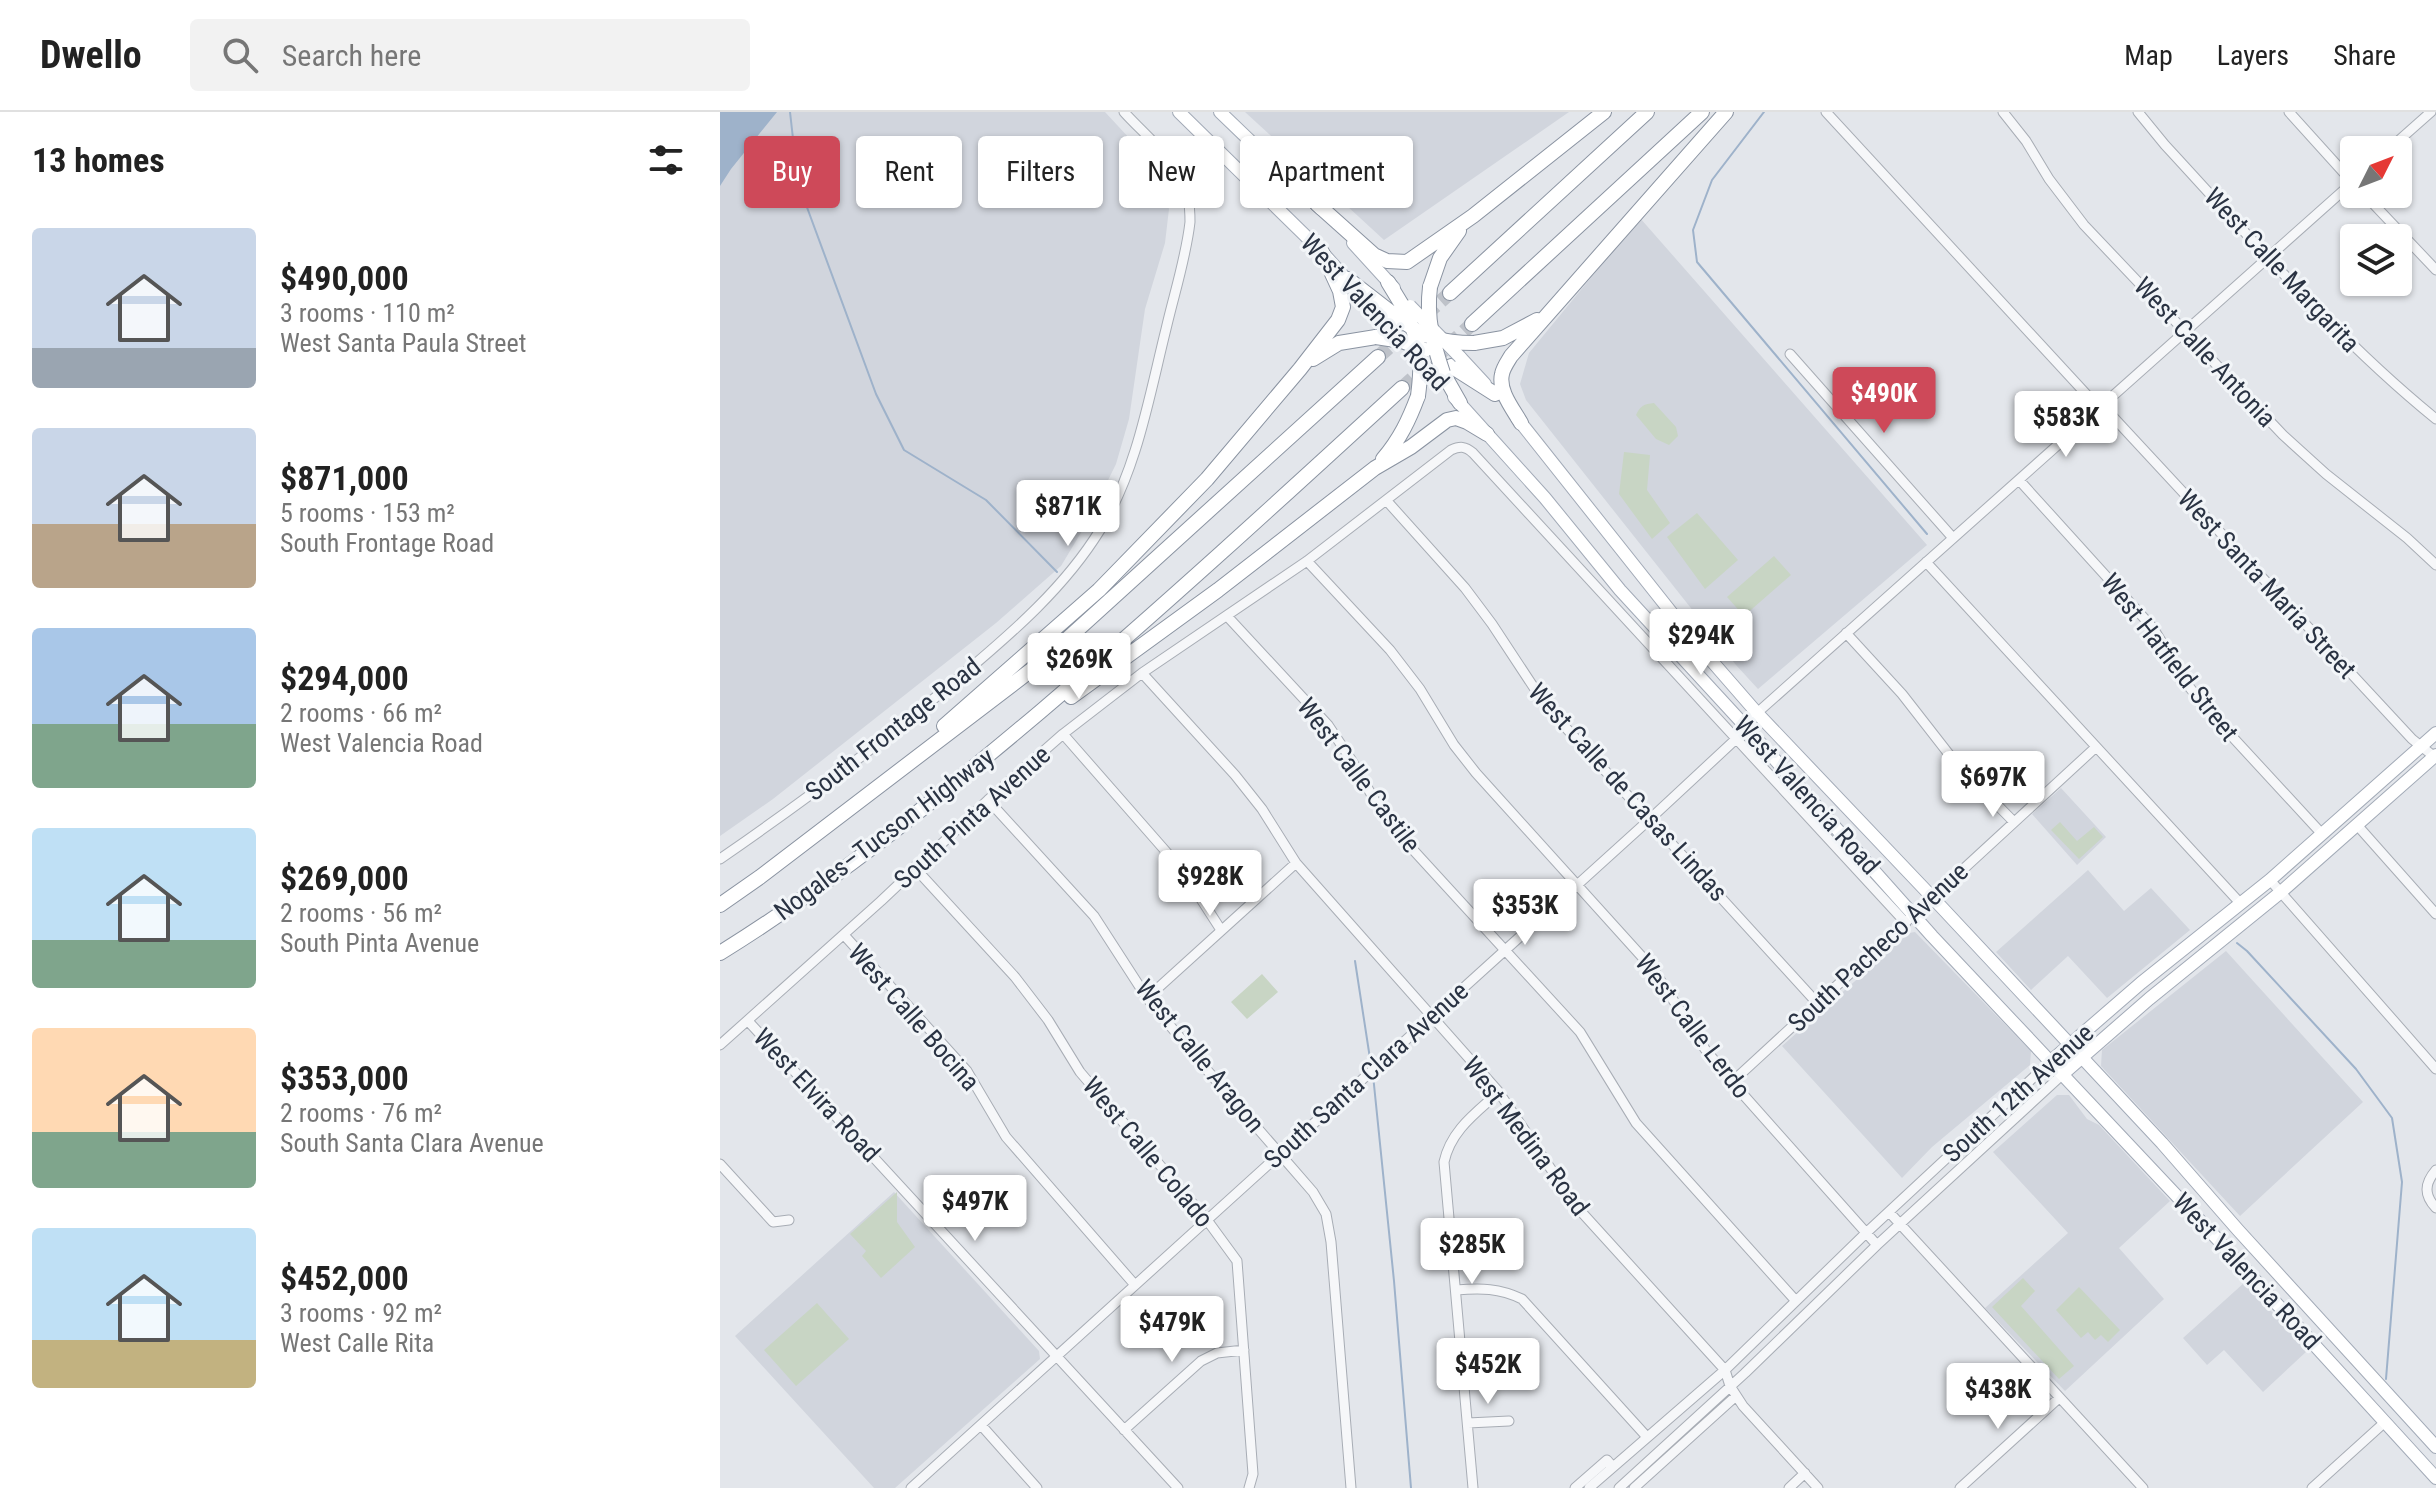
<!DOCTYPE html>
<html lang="en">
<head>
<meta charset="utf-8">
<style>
	body { margin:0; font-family:"Roboto Condensed",sans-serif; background:#f2f2f2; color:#222; height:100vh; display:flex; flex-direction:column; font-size:30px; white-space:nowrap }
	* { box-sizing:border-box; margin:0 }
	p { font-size:26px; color:#767676 }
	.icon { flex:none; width:44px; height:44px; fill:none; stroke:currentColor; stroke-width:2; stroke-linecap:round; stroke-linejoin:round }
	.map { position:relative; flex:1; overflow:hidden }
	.sheet { display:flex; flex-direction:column; background:#fff; width:720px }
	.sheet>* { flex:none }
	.hud { position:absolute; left:24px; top:24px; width:760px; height:72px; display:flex; gap:16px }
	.needle { width:52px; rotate:48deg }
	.fabs { position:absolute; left:1620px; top:24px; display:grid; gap:16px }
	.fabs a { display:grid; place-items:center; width:72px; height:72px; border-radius:8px; background:#fff; box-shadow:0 2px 6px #0004; font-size:40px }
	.price { position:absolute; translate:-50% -68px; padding:0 18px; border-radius:8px; background:#fff; color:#222; font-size:26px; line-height:52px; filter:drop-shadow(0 2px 4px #0008) }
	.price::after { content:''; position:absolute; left:50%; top:48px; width:24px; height:18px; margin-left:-12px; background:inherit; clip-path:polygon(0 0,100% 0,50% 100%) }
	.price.active { background:#ce4959; color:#fff }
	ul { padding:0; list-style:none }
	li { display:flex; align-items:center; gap:24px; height:200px; padding:0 32px }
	li span { display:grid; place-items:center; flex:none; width:224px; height:160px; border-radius:8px; color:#555 }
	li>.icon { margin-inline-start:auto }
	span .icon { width:96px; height:96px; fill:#fffc; stroke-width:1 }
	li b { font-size:34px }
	h2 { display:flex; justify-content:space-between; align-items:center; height:96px; padding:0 32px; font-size:34px }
	.pill { padding:0 28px; border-radius:8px; background:#fff; box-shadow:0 2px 6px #0004; font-size:28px; line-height:72px }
	.pill.active { background:#ce4959; color:#fff }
	header { display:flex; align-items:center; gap:48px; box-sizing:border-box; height:112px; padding:0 40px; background:#fff; border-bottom:2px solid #e0e0e0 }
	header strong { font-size:38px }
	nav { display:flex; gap:44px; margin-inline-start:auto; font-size:28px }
	.search { width:560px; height:72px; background:#f2f2f2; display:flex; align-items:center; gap:20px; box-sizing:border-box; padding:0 28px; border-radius:8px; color:#767676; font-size:30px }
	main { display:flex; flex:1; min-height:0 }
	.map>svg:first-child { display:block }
</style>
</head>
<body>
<header>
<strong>Dwello</strong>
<div class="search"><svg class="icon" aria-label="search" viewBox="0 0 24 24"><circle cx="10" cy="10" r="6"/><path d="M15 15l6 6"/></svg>Search here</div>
<nav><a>Map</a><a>Layers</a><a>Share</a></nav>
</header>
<main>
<section class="sheet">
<h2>13 homes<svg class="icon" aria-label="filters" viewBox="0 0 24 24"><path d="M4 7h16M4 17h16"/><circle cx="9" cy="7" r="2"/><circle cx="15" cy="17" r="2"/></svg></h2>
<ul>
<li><span style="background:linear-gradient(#c9d6e8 75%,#9aa5b1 0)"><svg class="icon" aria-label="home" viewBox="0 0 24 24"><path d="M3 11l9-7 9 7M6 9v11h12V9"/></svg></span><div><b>$490,000</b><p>3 rooms · 110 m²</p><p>West Santa Paula Street</p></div></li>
<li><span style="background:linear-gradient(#c9d6e8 60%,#b9a48a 0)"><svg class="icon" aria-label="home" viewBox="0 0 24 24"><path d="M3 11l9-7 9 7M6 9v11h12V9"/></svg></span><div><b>$871,000</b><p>5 rooms · 153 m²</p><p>South Frontage Road</p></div></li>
<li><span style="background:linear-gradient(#a9c7e8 60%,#7fa58c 0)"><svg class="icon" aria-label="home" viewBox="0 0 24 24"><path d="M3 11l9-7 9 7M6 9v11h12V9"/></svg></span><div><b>$294,000</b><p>2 rooms · 66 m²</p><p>West Valencia Road</p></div></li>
<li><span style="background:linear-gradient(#bfe0f5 70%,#7fa58c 0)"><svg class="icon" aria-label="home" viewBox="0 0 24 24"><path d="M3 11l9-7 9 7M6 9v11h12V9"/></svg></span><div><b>$269,000</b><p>2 rooms · 56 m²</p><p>South Pinta Avenue</p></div></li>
<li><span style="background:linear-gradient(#ffd9b3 65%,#7fa58c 0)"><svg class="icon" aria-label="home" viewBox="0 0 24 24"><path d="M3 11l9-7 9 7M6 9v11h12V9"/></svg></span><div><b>$353,000</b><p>2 rooms · 76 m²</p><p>South Santa Clara Avenue</p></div></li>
<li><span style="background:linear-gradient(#bfe0f5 70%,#c2b280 0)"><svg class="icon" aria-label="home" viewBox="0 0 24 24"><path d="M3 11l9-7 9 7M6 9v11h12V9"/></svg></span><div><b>$452,000</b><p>3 rooms · 92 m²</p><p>West Calle Rita</p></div></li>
</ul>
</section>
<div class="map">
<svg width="1716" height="1376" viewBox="0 0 1716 1376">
	<rect width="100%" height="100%" fill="#e3e6eb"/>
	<path fill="#d1d5dd" d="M0,0H385L424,42L439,69L449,97L445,131L425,197L409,307L396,352L368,409L341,454L276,511L53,687L0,724Z
		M525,0H849L664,128Z
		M920,106L1207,433L1038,577L1016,553L806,288L800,272L809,241Z
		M1341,676L1386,725L1357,753L1312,702Z
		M1368,758L1404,799L1431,776L1470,818L1387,886L1348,844L1311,878L1276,840Z
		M1195,820L1311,939L1310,953L1212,1035L1182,1066L1062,934L1189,821Z
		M1506,839L1643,990L1520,1104L1381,954L1382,938Z
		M1337,983H1349L1367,1007L1379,1013L1450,1089L1399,1136L1444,1187L1345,1279L1265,1196L1348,1121L1273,1040Z
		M174,1080L319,1239L320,1247L175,1376H154L15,1224Z
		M1525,1170L1587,1239L1543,1280L1504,1238L1487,1253L1463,1226Z"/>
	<path fill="#c8d5c4" d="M934,291L956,315L958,324L949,333L936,327L916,303C920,294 924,292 934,291Z
		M904,340L930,343L927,378L950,411L932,427L899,382Z
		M977,401L1018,448L985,477L947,425Z
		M1054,444L1071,463L1024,504L1007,485Z
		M1340,710L1357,729L1374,715L1383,725L1359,747L1331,718Z
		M542,862L558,880L527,907L511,890Z
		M177,1080V1110L195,1135L161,1166L142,1144L146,1139L130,1122Z
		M1303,1166L1315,1179L1301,1194L1354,1254L1339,1267L1272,1195Z
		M1359,1175L1400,1218L1388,1230L1381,1223L1375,1228L1368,1220L1361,1226L1336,1198Z
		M97,1191L129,1227L76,1274L44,1238Z"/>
	<path fill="#9eb2ca" d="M0,0H57L11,57L0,74Z"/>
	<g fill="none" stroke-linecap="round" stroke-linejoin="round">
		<path stroke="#9eb2ca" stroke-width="2" d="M70,0L78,71L156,282L184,338L266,388L337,460
			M1044,0L992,68L973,118L977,150L1207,422
			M1517,831L1527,839L1636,957L1672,1006L1682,1070L1666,1267
			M635,849L651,953
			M653,963L674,1169L691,1376"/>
		<path stroke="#bec2c9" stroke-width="14" stroke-dasharray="14 7" stroke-linecap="butt" d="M658,245L730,181
			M682,276L752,212"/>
		<defs>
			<path id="minor" d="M1106,0L1379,296
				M1283,0L1306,29L1329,67L1364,113L1563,323L1606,362L1687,426L1716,453
				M1418,0L1445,33C1532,127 1616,226 1716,307
				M1569,0L1634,72
				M1668,38L1711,0
				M1644,82L1716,158
				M1070,242L1233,426
				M1382,293L1692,627L1716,646
				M1299,368L1433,516L1470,576L1495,606L1602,722
				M666,388L745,476L772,512L826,594L1098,892
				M587,449L670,538L700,577L734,633L756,661L933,857L985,937L1012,970L1157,1133
				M1206,450L1521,792
				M507,504L608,613L632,649L658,694L685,729L860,920L916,1011L1076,1189
				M1126,521L1182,582L1235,650L1294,710
				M422,561L515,663L542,697L576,751L778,979L856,1094L1005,1258L1010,1274L1023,1294L1098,1376
				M343,622L463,759L501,818
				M268,688L374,804L427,886L487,958L593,1080L606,1102L611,1130L631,1376
				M1637,713L1716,802
				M0,747C84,689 165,629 242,563C293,520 345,475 380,418C417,358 429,285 446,217C454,182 466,146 470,110C470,96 469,80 462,67C451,44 421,19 404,0
				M194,755L295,865L328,908L360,960L487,1108L517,1149L533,1362L529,1376
				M1550,768L1716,957
				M124,823L247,959L286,1025L415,1173
				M427,886L576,751
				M28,909L458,1376
				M0,933L161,789L268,688L343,622L422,561L587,449L731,338C740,334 745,334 753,341L1186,811
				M1012,970L1376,635
				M0,1052L53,1110L69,1108
				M1716,1058C1704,1072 1704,1083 1716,1096
				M1169,1100L1423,1376
				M736,1178C761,1176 779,1176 802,1187L927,1325
				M748,1311L789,1309
				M261,1313L317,1376
				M404,1318L481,1249L497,1241L524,1238
				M191,1376L930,707L1016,627L1037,601L1634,69
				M753,1376L724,1050C731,1018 756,1001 779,980
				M855,1376L887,1348L893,1355
				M869,1376L1005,1258L1146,1121L1331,949
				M899,1376L1025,1261L1157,1133L1343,962
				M914,1376L1016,1284
				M1069,1376L1085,1361
				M1240,1376L1339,1286
				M1592,1376L1665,1310"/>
			<path id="major" d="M459,0L602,140L668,214
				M500,0L601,97
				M633,131L674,176
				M740,245L765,272
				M734,285L825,386L900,478L1026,615L1212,824L1502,1132L1716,1366
				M797,306L970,524L1037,601L1212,785L1442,1031L1518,1118L1716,1335
				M1331,949L1421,871L1550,768L1716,621
				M1343,962L1429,887L1561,780L1716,643"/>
			<path id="highway" d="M597,92L654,143L667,149L687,150L753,104L884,0
				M628,167L677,205
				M668,170L685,198
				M710,175L720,146L739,119
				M730,181L927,0
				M752,212L982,0
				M754,231L783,226L817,208
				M593,247L619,231L656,225
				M731,254L775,282
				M723,261L740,291
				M801,311C793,297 778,279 782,262C783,256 788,249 791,244L1006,0
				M663,347C680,327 689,308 698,284
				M351,585L498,478L655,356L691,335L727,308L736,306L747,310L767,322
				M224,614L379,478L487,367L580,257L618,208L623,195L620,179L602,140
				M0,793L40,765L323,549L658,245
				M0,841C113,771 218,686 320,600C443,495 562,386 682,276"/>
		</defs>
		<use href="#minor" stroke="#a8adb5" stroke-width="11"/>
		<use href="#major" stroke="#a2aab7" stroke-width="14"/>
		<use href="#highway" stroke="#8a93a1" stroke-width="16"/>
		<use href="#minor" stroke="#f6f7f9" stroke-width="9"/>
		<use href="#major" stroke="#fff" stroke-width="12"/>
		<use href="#highway" stroke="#fff" stroke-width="14"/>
		<defs>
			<path id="major-bridge" d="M690,194L740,245
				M668,214L682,229
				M703,252L717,266"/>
			<path id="highway-bridge" d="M710,175C706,206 713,231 723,261
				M685,198C701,235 703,245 698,284
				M677,205C704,226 721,231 754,231
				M656,225L682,229L705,238"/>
		</defs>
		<use href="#major-bridge" stroke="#a2aab7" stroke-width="14" stroke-linecap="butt"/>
		<use href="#highway-bridge" stroke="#8a93a1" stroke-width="16" stroke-linecap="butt"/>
		<use href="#major-bridge" stroke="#fff" stroke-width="12"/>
		<use href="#highway-bridge" stroke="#fff" stroke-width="14"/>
	</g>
	<g text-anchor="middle" stroke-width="6" stroke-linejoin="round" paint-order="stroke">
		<g font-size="26" fill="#2a3343" stroke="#f2f5f8">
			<text transform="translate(1562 158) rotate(47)" y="9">West Calle Margarita</text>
			<text transform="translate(655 200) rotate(47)" y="9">West Valencia Road</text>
			<text transform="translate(1485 240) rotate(47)" y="9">West Calle Antonia</text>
			<text transform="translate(1547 472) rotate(47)" y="9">West Santa Maria Street</text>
			<text transform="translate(1450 545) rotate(52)" y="9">West Hatfield Street</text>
			<text transform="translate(173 617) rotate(-38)" y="9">South Frontage Road</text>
			<text transform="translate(639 663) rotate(53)" y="9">West Calle Castile</text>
			<text transform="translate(908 680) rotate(48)" y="9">West Calle de Casas Lindas</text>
			<text transform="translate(1087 683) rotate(48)" y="9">West Valencia Road</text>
			<text transform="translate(252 705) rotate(-42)" y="9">South Pinta Avenue</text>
			<text transform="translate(164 722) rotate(-37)" y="9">Nogales–Tucson Highway</text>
			<text transform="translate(1158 835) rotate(-43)" y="9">South Pacheco Avenue</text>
			<text transform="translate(194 905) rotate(49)" y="9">West Calle Bocina</text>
			<text transform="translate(973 914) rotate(53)" y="9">West Calle Lerdo</text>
			<text transform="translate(480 944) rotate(51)" y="9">West Calle Aragon</text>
			<text transform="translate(646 963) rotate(-42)" y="9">South Santa Clara Avenue</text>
			<text transform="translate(1298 981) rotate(-42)" y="9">South 12th Avenue</text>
			<text transform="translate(97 983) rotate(47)" y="9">West Elvira Road</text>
			<text transform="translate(806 1024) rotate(53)" y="9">West Medina Road</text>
			<text transform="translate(428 1040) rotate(50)" y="9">West Calle Colado</text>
			<text transform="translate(1527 1159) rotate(47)" y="9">West Valencia Road</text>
		</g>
	</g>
</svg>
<div class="fabs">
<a><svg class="needle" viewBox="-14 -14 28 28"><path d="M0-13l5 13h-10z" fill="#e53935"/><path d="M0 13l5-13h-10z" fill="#767676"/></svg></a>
<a><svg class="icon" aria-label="layers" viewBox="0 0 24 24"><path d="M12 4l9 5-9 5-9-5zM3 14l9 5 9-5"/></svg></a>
</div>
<b class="price active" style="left:1164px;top:323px">$490K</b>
<b class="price" style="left:1346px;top:347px">$583K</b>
<b class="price" style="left:348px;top:436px">$871K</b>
<b class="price" style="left:981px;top:565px">$294K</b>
<b class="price" style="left:359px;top:589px">$269K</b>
<b class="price" style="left:1273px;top:707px">$697K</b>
<b class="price" style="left:490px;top:806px">$928K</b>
<b class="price" style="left:805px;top:835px">$353K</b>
<b class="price" style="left:255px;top:1131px">$497K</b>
<b class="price" style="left:752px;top:1174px">$285K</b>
<b class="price" style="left:452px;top:1252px">$479K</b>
<b class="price" style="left:768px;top:1294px">$452K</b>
<b class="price" style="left:1278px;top:1319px">$438K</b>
<div class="hud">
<a class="pill active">Buy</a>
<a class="pill">Rent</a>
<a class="pill">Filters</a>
<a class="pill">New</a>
<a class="pill">Apartment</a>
</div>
</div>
</main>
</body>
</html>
